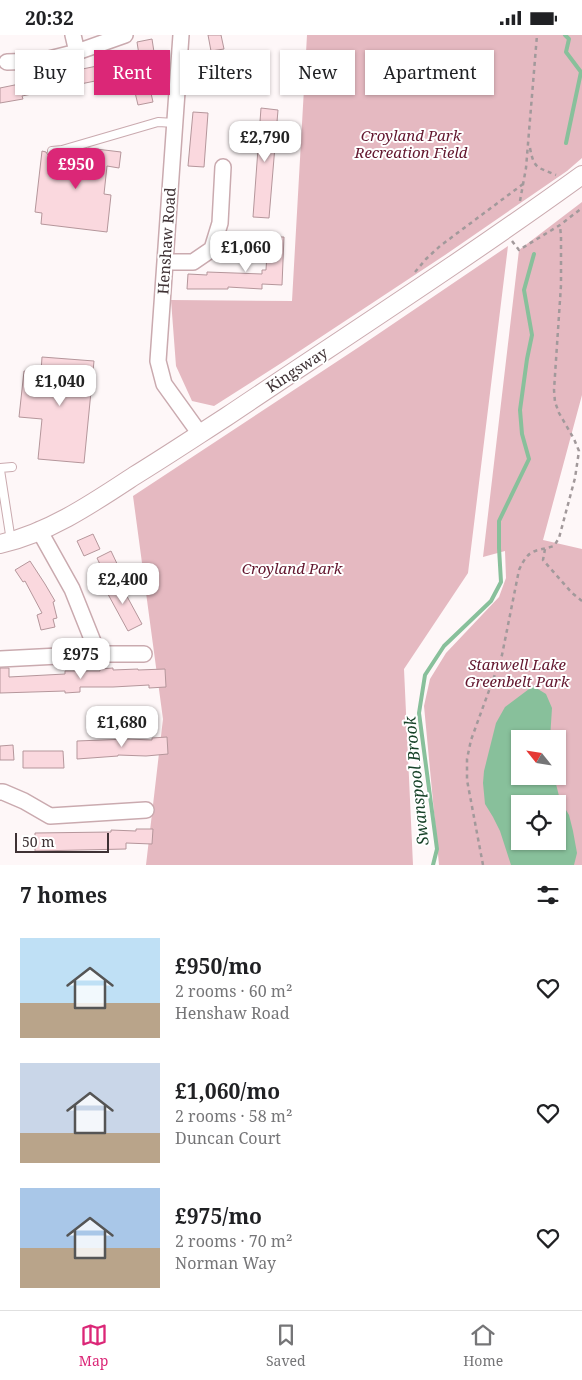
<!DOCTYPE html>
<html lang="en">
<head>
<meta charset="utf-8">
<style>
	body { margin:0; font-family:"Noto Serif",serif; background:#f6f6f6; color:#202124; height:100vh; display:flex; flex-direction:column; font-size:19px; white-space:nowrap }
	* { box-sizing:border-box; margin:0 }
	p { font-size:16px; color:#757577 }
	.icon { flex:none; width:28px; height:28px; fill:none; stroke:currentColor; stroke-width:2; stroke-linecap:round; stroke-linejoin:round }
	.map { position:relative; height:830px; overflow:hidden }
	.panel { display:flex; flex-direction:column; background:#fff; flex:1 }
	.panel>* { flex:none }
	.guide { position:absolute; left:15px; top:15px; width:552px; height:45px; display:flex; gap:10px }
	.needle { width:32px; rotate:300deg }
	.controls { position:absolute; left:511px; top:695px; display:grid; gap:10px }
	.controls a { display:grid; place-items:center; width:55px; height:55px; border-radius:0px; background:#fff; box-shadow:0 1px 4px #0004; font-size:25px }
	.scale { position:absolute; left:15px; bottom:12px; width:94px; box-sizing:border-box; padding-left:5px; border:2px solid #3e3134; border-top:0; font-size:14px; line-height:18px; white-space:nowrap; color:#3e3134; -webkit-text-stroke:4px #fff; paint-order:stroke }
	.price { position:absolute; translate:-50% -42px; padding:0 11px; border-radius:10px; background:#fff; color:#222; font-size:16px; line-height:32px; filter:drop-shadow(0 1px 2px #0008) }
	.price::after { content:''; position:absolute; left:50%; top:30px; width:15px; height:11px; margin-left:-8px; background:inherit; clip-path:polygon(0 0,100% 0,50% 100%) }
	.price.on { background:#db2777; color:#fff }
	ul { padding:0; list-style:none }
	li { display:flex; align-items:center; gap:15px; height:125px; padding:0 20px }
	li span { display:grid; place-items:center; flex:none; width:140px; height:100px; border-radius:0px; color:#555 }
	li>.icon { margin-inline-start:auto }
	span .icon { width:60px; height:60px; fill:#fffc; stroke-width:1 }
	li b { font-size:21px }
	h2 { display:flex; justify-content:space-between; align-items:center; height:60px; padding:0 20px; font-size:21px }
	.tag { padding:0 18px; border-radius:0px; background:#fff; box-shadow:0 1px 4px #0004; font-size:18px; line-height:45px }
	.tag.on { background:#db2777; color:#fff }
	.status { display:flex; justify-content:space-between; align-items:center; height:35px; padding:0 25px; background:#fff; direction:ltr }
	.status svg { height:14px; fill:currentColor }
	.dock { display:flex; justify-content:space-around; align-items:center; height:70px; border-top:1px solid #e0e0e0; background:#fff; font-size:14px; color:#757577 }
	.dock a { display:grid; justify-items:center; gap:2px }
	.dock .on { color:#db2777 }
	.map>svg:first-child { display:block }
</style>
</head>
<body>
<div class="status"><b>20:32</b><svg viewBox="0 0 49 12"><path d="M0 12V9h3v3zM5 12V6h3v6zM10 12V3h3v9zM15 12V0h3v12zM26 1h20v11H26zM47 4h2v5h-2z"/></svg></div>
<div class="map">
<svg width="582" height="830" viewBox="0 0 582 830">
	<rect width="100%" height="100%" fill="#fef7f8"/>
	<path fill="#e5b9c1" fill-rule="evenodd" d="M307,0H582V123L567,136L445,220L286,325L214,371L192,366L176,331L171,265L292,266Z
		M582,167V360L543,505L582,514V830H439L424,671L430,644L446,618L499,562L506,543L505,516L483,522L519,215ZM520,704H558V741H520ZM520,769H558V806H520Z
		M508,211L468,538L404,634L413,830H146L163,684L133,461L359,312Z"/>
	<path fill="#88c09b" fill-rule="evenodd" d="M533,651L546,659L552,673L550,704H520V741H554L560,765L569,780L573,796L577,818L574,830H511L500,796L493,782L485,769L483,748L484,736L496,688L505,672ZM520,769H558V806H520Z"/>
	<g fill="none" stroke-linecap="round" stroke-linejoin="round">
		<path stroke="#88c09b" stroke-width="4" d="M565,0L569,4L566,17L581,37L566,108
			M433,830L437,814L419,678L425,640L444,611L491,566L501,547L499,513V486L529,424L522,399L520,375L527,324L532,300L524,255L534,219"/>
	</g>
	<path fill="#fad8de" stroke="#b5969b" d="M208,0H221L224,14L211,16Z
		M152,4L156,30L141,33L137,7Z
		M253,20L258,46L244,48L239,22Z
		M218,24L223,56L208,58L203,27Z
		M97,31L100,45L22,61L23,64L0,68V53L34,46V44Z
		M148,45L153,67L138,70L133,49Z
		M261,73L278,75L269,183L253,182Z
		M193,77L208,78L204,132L188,131Z
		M88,113L121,117L119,133L107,131L104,159L111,160L107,197L41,189L42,178L35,177L42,116L46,117L48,120L52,122L68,119L87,121Z
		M268,202H284L282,250L262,249V254L228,252V254H187L188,239L207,240V237L262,239V235H266Z
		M42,322L94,326L84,428L38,424L42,384L19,382L24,336L41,337Z
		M93,499L100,514L84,521L77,506Z
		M111,516L120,535L106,542L97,523Z
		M30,526L45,549L55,566L53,567L57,583L53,584L55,592L41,595L37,580L42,578L25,546L23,547L15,535Z
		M117,543L142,589L128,596L103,550Z
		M0,633H9V642L65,639V636H100V634L113,633V635L138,634V635L165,634L166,652L149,653V650L113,652H80V657L65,658V656L0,658Z
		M167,702L168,719L146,721L118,720V721L77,724V706L127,704L152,705V703Z
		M13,710L14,725H0V711Z
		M23,716H63L64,733H23Z
		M136,794H153L152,809L126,808V814L35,816V798L111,797V795L136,796Z"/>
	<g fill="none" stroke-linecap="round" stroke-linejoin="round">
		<defs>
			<path id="service" d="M52,116L62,115L158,87L175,88
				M0,433L12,432
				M0,435L11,506"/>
			<path id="minor" d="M73,0L77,17
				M181,0L158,326L164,349L200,399
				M7,27L41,26L77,17L125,0
				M166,227H193L212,214L220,188L223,132
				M39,495L72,554L98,619
				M0,624L98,619H144
				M0,757H3L24,766L50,781L146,775"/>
			<path id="tertiary" d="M0,509C49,498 93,468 134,441C165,422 195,402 226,382C345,302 466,224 582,140"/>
		</defs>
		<use href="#service" stroke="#caaaaf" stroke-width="10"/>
		<use href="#minor" stroke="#caaaaf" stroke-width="18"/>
		<use href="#tertiary" stroke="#caaaaf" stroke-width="20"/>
		<path stroke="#a2999b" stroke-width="2.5" stroke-dasharray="4 4" stroke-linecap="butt" d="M530,113C534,134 537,132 556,140
			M520,166L526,133L537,0
			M512,206L519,215L560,190L582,173
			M415,237L426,224L440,211L523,149
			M545,514L543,525L572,558L582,566
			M483,830L467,745V724L471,705L502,620L519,535C529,513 534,517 554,511L559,503L575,443L579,416L574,404L559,378L555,367L554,355L561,250V202L560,190"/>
		<use href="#service" stroke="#fff" stroke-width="8"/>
		<use href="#minor" stroke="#fff" stroke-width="15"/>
		<use href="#tertiary" stroke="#fff" stroke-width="18"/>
	</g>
	<g text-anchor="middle" stroke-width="4" stroke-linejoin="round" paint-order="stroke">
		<g font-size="15" font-style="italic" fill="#62162e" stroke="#fff">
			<text x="411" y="106">Croyland Park<tspan x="411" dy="17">Recreation Field</tspan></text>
			<text x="292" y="539">Croyland Park</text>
			<text x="517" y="635">Stanwell Lake<tspan x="517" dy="17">Greenbelt Park</tspan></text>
		</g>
		<g font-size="15" fill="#3e3134" stroke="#fff">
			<text transform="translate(167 206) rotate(-86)" y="5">Henshaw Road</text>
			<text transform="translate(297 335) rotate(-33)" y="5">Kingsway</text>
		</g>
		<g font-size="16" font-style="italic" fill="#174228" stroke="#fff">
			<text transform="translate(416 746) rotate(-96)" y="6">Swanspool Brook</text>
		</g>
	</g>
</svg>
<div class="controls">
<a><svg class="needle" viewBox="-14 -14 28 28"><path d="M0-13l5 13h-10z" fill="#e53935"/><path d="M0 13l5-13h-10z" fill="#757577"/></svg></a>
<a><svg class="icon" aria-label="locate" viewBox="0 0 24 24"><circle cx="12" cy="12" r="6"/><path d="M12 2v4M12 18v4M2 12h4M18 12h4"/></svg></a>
</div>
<div class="scale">50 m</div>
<b class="price" style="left:265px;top:128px">£2,790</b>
<b class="price on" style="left:76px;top:155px">£950</b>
<b class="price" style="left:246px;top:238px">£1,060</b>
<b class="price" style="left:60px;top:372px">£1,040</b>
<b class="price" style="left:123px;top:570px">£2,400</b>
<b class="price" style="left:81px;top:645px">£975</b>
<b class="price" style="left:122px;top:713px">£1,680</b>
<div class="guide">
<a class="tag">Buy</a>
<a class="tag on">Rent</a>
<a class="tag">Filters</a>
<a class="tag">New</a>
<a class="tag">Apartment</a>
</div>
</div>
<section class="panel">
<h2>7 homes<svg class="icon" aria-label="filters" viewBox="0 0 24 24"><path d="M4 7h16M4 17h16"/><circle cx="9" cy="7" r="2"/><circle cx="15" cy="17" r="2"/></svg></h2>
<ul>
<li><span style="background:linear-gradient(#bfe0f5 65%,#b9a48a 0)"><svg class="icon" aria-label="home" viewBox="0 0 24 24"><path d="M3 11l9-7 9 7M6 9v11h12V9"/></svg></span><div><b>£950/mo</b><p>2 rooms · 60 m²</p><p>Henshaw Road</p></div><svg class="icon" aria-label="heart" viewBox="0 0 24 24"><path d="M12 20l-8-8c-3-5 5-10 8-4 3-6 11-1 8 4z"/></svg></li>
<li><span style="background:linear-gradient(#c9d6e8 70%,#b9a48a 0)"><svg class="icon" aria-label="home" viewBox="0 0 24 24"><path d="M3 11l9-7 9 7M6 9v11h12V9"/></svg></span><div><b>£1,060/mo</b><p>2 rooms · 58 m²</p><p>Duncan Court</p></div><svg class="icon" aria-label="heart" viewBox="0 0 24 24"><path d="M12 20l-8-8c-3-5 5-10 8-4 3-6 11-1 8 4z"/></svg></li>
<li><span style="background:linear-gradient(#a9c7e8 60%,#b9a48a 0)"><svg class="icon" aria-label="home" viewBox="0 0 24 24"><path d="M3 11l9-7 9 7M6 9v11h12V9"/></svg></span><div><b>£975/mo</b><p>2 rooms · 70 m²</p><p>Norman Way</p></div><svg class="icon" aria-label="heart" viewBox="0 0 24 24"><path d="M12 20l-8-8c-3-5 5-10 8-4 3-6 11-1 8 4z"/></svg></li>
</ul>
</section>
<nav class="dock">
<a class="on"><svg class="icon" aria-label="map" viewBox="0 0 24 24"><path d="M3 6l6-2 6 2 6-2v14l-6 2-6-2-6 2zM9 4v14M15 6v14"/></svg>Map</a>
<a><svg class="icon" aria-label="saved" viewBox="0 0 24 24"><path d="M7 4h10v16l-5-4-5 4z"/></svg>Saved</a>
<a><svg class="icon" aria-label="home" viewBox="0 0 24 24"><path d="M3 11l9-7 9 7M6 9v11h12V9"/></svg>Home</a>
</nav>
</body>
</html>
